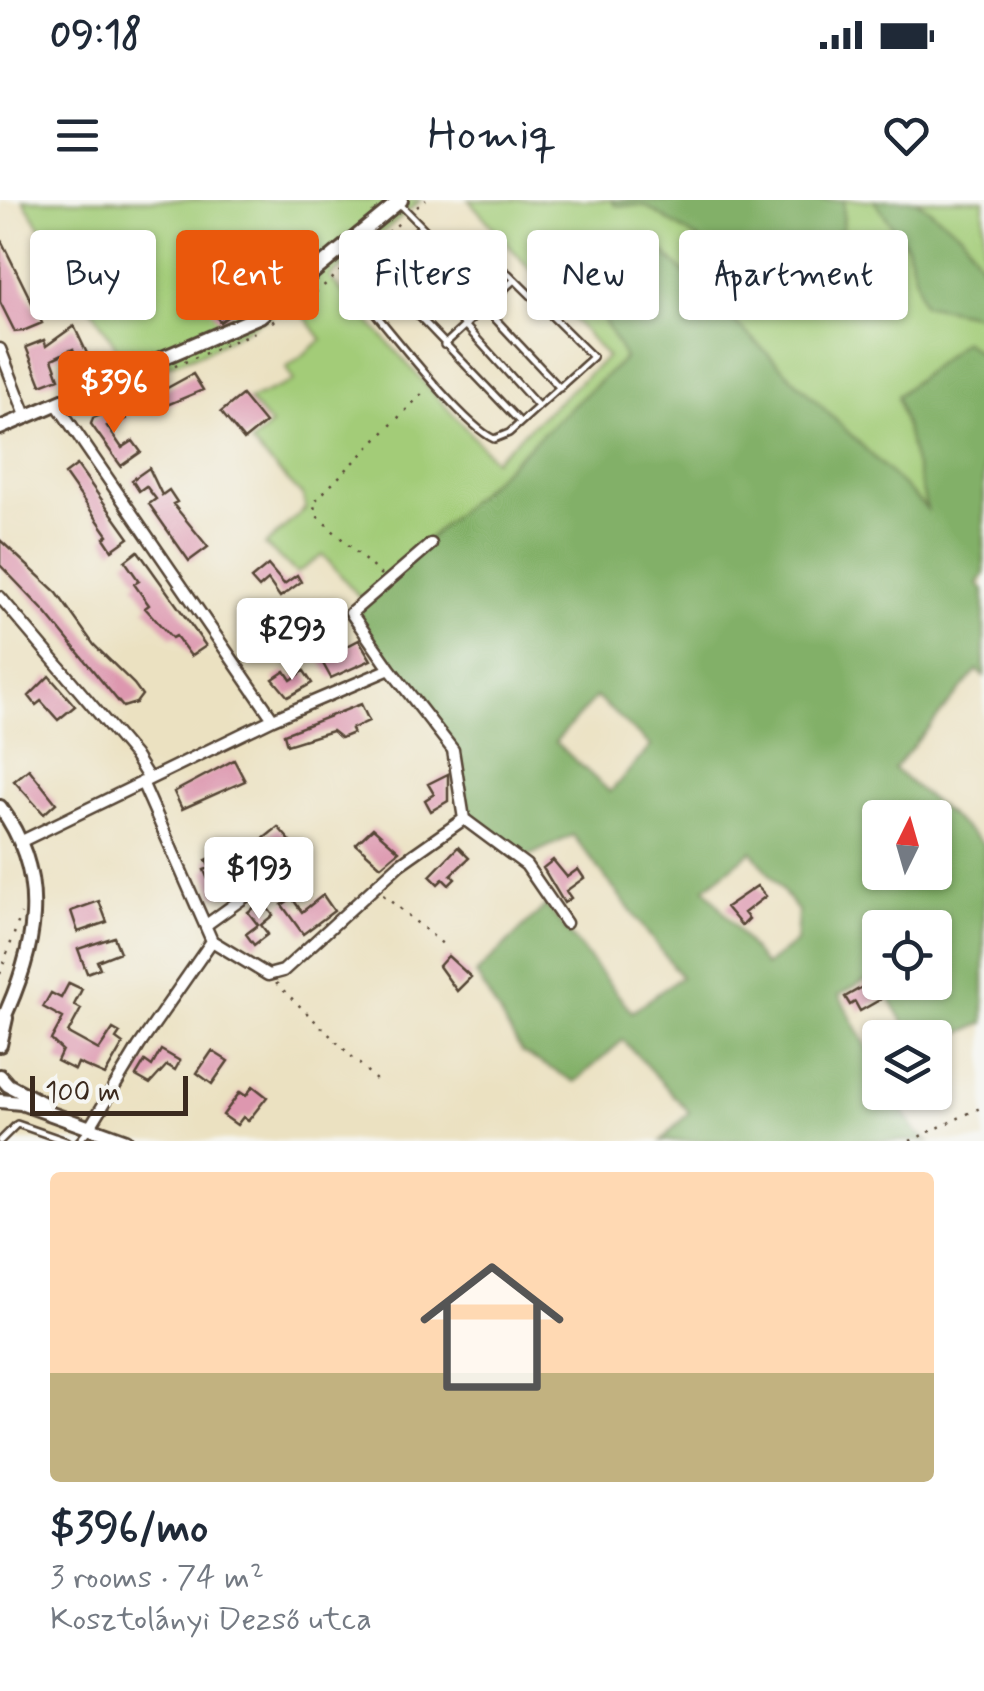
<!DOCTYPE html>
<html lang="en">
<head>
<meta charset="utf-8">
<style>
	body { margin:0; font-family:Mynerve,sans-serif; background:#f2f2f3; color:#1f2937; height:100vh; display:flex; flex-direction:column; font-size:38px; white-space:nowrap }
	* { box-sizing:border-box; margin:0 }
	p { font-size:32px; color:#747a83 }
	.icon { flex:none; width:55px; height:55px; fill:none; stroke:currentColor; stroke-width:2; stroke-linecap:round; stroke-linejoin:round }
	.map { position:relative; height:941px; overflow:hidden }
	.details { display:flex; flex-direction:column; background:#fff; flex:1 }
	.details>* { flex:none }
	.hud { position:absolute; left:30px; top:30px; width:925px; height:90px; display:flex; gap:20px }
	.needle { width:65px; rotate:5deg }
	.controls { position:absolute; left:862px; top:600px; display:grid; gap:20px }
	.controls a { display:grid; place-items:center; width:90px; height:90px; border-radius:10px; background:#fff; box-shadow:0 2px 8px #0004; font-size:50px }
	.scale { position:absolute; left:30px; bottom:25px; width:158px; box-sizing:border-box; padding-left:10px; border:5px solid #3b2a1e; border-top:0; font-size:28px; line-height:35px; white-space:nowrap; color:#3b2a1e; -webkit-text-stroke:8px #f6f6f2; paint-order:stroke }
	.price { position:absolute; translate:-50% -85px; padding:0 22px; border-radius:10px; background:#fff; color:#222; font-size:32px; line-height:65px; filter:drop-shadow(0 2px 5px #0008) }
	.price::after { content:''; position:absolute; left:50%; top:60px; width:30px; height:22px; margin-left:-15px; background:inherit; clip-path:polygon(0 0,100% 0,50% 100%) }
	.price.current { background:#ea580c; color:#fff }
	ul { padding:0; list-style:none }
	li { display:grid; align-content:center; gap:20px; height:530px; padding:0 50px }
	li span { display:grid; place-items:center; height:310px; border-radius:10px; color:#555 }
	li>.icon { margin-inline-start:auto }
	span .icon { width:180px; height:180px; fill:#fffc; stroke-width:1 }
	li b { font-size:42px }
	.chip { padding:0 35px; border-radius:10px; background:#fff; box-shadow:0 2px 8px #0004; font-size:35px; line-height:90px }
	.chip.current { background:#ea580c; color:#fff }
	.status { display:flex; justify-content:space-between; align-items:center; height:70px; padding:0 50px; background:#fff; direction:ltr }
	.status svg { height:28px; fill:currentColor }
	header { display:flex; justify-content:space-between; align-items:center; height:130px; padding:0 50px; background:#fff; font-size:45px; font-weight:600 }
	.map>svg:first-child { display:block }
</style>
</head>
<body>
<div class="status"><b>09:18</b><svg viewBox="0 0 49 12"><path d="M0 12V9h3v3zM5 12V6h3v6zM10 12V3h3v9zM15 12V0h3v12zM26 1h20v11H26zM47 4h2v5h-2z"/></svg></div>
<header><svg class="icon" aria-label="menu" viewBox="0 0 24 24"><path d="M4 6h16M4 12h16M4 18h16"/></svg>Homiq<svg class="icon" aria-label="heart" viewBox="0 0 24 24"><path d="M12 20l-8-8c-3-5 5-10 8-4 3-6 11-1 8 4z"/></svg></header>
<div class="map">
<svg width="984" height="941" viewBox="0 0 984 941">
	<rect width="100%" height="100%" fill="#f6f6f2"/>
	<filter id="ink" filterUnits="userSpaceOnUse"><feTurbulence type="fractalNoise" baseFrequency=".01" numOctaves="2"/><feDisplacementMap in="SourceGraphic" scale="20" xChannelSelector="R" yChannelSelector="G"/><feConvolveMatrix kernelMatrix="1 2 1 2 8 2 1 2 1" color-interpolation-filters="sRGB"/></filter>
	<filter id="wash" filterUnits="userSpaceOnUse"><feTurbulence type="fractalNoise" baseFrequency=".0048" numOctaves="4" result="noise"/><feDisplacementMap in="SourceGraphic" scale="40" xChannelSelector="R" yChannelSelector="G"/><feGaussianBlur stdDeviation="2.25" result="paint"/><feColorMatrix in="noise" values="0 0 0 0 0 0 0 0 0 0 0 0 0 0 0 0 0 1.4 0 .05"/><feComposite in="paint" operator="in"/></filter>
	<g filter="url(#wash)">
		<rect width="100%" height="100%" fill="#ebe1c1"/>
		<path fill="#a3cc78" stroke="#6f7b4b" stroke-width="2.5" d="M23,0H421L329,77L494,260L607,157L469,0H611L615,5L646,6L755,76L788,40L811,55L843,28L844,0H874L907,46L923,104L984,116V158L964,141L928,311L625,158L362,400L323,355L297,373L265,345L306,308L303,296L251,243L271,225L249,200L294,181L286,168L322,140L294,102L207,151L135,177Z
			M916,0H984V70L962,34Z"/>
		<path fill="#82b068" stroke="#5e6d43" stroke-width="2.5" fill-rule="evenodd" d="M611,0H844L843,28L811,55L788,41L783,63L755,76L646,6L615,5Z
			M874,0H916L962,34L984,70V116L923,104L907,46Z
			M658,47L927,309L897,196L964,141L984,158V374L978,384L984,390V476L977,470L894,569L984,644V823L935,844V838L912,837L881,783L935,782V728H880V782L876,775L839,795L880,871V892L893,893L915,931L929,941H661L689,912L623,840L575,882L522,852L476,774L546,705L632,812L681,777L573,635L524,658L470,617L455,546L356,416L362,400L625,158L593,101ZM596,497L651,546L610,592L555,542ZM880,618H935V672H880ZM752,651L798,711L796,742L765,766L705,688Z"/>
		<g id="blocks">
			<path fill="#dd97af" d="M0,38L42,123L23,131L15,132L0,102Z
				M220,82L240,108L220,122L202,96Z
				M74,126L93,166L83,171L73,149L52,159L59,178L41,185L26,147L44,140L46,146Z
				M193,174L203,190L155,210L149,198Z
				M242,195L265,223L244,240L221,212Z
				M121,207L126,219L107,226L122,248L133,241L141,252L121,266L91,224L93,218Z
				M77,265L129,338L112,350L104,338L108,335L65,274Z
				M149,268L162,295L169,290L177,302L173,304L208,347L189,361L149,304L156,299L146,286L139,291L132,280Z
				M0,340L57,393L94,445L134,484L142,495L136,503L123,507L45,412L0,365Z
				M138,351L206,446L191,456L176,436L172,438L145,408L149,405L134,384L139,381L125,361Z
				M268,365L284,384L297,375L301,382L280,397L268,380L259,388L251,379Z
				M359,440L371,460L331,478L321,460Z
				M285,471L291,480L304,471L312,483L288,497L273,479Z
				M49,476L75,506L58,520L41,501L36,505L29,496Z
				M361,504L369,521L351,529L353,533L341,538L332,531L287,545L284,534Z
				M234,560L245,581L182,609L174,592Z
				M29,569L56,603L44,614L14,581Z
				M448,574V601L431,611L425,600L434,594L428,584Z
				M278,627L292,643L258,669L247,652Z
				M373,628L399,651L381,666L356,644Z
				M458,647L469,658L451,675L455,679L449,685L443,679L438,684L430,676Z
				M219,654L233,689L215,696L204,670L210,668L206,660Z
				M553,660L567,677L578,669L584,678L566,691L571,698L564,703L543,668Z
				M757,686L766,696L744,713L749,719L742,726L726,707Z
				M323,695L334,711L303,734L282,705L292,698L302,712Z
				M99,701L107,722L78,732L71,711Z
				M262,701L273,715L261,725L268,734L254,745L246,734L258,725L248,712Z
				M114,737L120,752L97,761L100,768L87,773L78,749Z
				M448,756L471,777L457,791L439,766Z
				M880,777L890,794L860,811L855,802L850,805L845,797Z
				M69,783L82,789L74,805L81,809L68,833L99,850L113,829L120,833L116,839L123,844L105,875L78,863L75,870L57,861L62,850L51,840L63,818L43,807L51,793L61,798Z
				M161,850L180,861L175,870L167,865L150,884L136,876L145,861L152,866Z
				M212,851L228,861L212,884L197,873Z
				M253,886L267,897L248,921L243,917L237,925L223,915L240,892L246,896Z"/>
		</g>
	</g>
	<g filter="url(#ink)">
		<use href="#blocks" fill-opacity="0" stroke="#554536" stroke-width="2.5"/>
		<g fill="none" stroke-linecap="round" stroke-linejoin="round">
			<defs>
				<path id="service" d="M420,28L373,68L520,222
					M354,88C382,120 461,224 494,239L509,233L593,157L509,74L497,65L439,44L400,4
					M485,108L560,188
					M451,110L538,206
					M444,145L514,80
					M0,941L17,924L66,941
					M79,941L90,928"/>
				<path id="minor" d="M0,149L27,218
					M58,206L273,519
					M0,397L134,555L149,579
					M390,469L351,413L431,344
					M142,582L212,741L268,775L283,771L400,664L464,619
					M22,641L273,519L390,469L453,550L464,619L526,665L566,723
					M206,725L297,659
					M90,927L139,846L212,741"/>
				<path id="tertiary" d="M0,228L260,116L401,0
					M0,607C52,678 36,751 0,826
					M0,845L6,818
					M0,876L8,885L44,904
					M0,901L21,903L126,941"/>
			</defs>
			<use href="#service" stroke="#554536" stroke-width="10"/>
			<use href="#minor" stroke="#554536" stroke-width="15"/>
			<use href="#tertiary" stroke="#554536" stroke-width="18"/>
			<path stroke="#554536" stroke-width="2.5" stroke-dasharray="2.5 8" stroke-linecap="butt" d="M417,7L426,0
				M272,122L315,93L404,19
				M117,191L257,131
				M381,375L317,316L313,303L427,189
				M383,695L444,745
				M0,774L21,714
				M276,783L381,885
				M910,941L984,906"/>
			<use href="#service" stroke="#fff" stroke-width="5"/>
			<use href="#minor" stroke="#fff" stroke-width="10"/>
			<use href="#tertiary" stroke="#fff" stroke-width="12"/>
		</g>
	</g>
</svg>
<div class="controls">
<a><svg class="needle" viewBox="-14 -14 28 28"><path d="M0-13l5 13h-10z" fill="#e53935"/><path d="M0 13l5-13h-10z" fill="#747a83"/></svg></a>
<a><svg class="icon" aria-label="locate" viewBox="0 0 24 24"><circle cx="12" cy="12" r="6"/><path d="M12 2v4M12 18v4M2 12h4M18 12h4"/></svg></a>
<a><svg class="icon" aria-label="layers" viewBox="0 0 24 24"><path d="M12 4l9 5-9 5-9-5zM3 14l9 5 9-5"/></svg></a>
</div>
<div class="scale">100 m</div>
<b class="price current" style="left:114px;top:236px">$396</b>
<b class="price" style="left:292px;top:483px">$293</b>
<b class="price" style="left:259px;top:722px">$193</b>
<div class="hud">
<a class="chip">Buy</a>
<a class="chip current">Rent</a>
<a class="chip">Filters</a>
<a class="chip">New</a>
<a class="chip">Apartment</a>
</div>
</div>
<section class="details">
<ul>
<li><span style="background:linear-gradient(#ffd9b3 65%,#c2b280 0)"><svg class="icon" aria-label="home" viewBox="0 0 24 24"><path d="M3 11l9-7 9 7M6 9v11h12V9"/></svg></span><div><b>$396/mo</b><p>3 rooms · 74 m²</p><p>Kosztolányi Dezső utca</p></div></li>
</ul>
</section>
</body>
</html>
